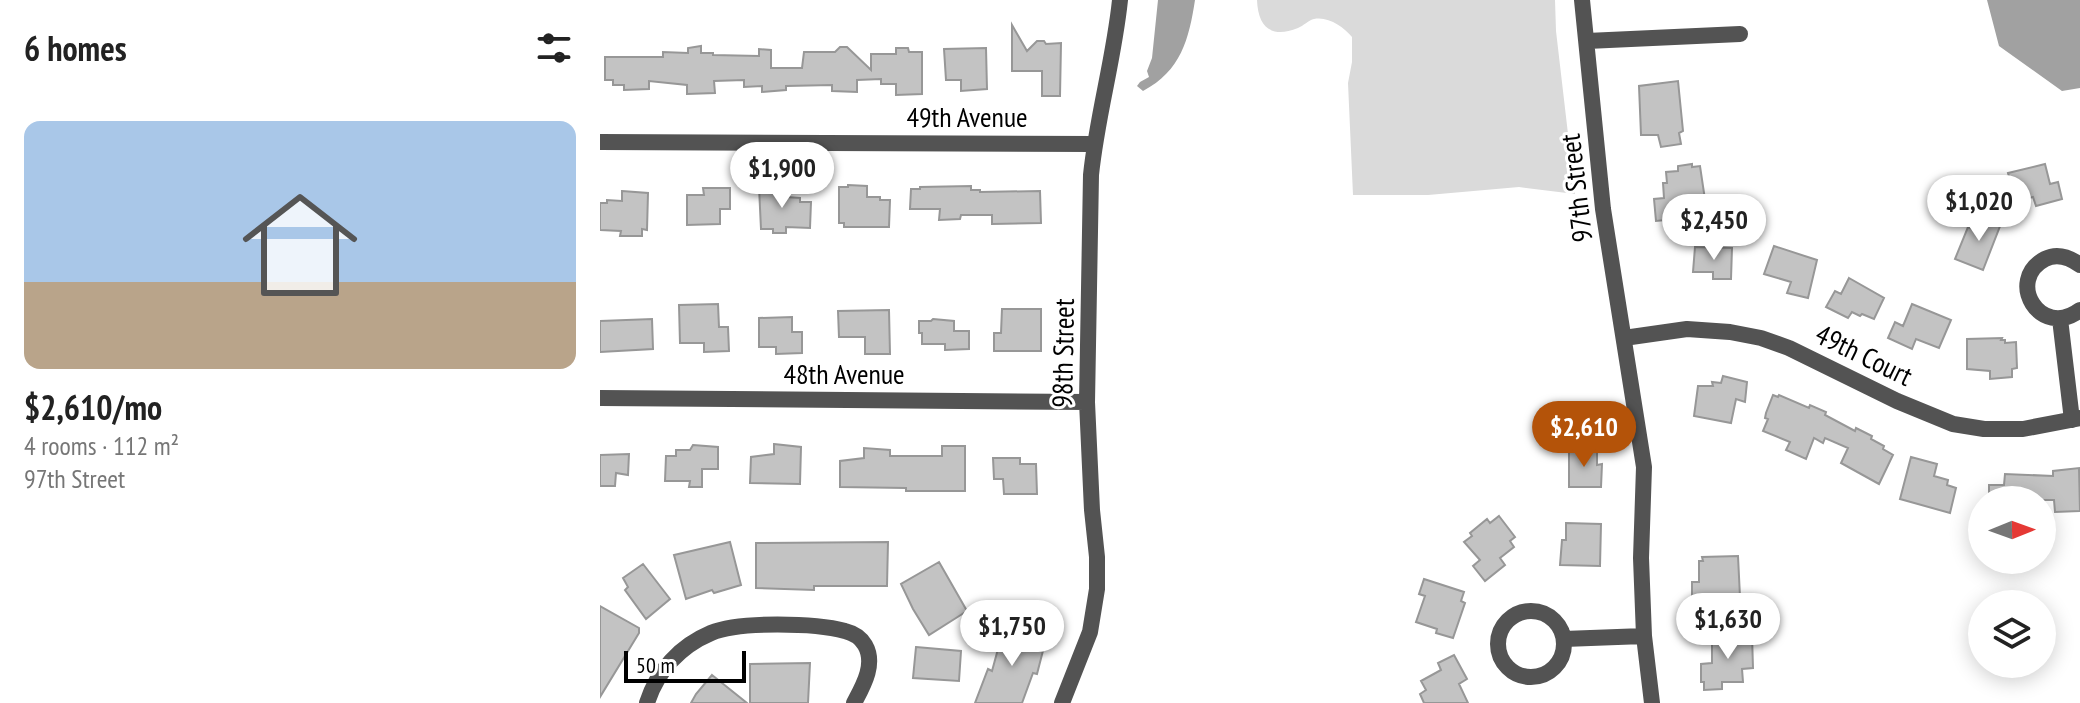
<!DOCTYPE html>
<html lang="en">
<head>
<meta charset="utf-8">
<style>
	body { margin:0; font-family:"PT Sans Narrow",sans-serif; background:#f6f6f6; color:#222; height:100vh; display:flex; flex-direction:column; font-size:30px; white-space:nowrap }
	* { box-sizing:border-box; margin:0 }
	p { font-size:26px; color:#767676 }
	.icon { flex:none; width:44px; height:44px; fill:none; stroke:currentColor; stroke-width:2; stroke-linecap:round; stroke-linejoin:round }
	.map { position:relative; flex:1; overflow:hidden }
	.sheet { display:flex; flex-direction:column; background:#fff; width:600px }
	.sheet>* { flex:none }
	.needle { width:52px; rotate:89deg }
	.fabs { position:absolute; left:1368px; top:486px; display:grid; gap:16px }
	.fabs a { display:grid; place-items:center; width:88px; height:88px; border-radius:50%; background:#fff; box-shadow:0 4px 20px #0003; font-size:40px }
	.scale { position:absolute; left:24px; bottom:20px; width:122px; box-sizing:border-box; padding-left:8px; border:4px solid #000; border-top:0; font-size:22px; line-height:28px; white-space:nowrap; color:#000; -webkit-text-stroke:6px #fff; paint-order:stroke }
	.price { position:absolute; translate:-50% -68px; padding:0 18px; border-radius:28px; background:#fff; color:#222; font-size:26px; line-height:52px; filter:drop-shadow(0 2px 4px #0008) }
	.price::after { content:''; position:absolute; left:50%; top:48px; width:24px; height:18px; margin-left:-12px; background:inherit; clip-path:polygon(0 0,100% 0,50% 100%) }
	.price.current { background:#b45309; color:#fff }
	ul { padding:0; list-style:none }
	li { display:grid; align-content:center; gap:16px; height:424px; padding:0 24px }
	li+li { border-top:2px solid #e0e0e0 }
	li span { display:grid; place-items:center; height:248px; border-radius:16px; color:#555 }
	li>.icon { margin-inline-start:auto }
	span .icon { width:144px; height:144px; fill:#fffc; stroke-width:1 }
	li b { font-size:34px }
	h2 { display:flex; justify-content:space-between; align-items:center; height:96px; padding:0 24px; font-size:34px }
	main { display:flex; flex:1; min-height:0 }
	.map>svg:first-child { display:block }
</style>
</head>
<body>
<main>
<section class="sheet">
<h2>6 homes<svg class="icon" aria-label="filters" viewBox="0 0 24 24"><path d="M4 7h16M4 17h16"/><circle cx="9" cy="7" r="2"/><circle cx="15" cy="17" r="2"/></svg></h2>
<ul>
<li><span style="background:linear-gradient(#a9c7e8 65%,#b9a48a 0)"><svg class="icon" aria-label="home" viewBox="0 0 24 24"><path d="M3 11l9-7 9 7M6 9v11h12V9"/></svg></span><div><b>$2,610/mo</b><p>4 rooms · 112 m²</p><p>97th Street</p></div></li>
</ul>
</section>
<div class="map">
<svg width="1480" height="703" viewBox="0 0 1480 703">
	<rect width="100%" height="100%" fill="#fff"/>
	<path fill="#dadada" d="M657,0H955L956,31L975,194L919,187L828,195H753L748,83L752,62V37C744,27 728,16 714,19C709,20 703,26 698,28C671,39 658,27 657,0Z"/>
	<path fill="#a1a1a1" d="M558,0H595C589,39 581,71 543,91L537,86L540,82L549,77L547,71L552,58Z
		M1387,0H1480V88L1462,91L1399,46Z"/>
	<path fill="#c3c3c3" stroke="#979797" stroke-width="2" d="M412,25L427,51L437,41H444L446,44L461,43L460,96H442V71H412Z
		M101,46V53H113V55L159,56V49L171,50V68H202L204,52H235L240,47H247L271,70V54H296V48H308L309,52H322V94L296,95V84H281V79L257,80V92L232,91V85L186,86V90L162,92V86L144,87V80L114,81L115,93L87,94V85L49,81V89L24,90V85H13V80H5V57H63V52L88,53V48Z
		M386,48L387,89L361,91V80H346L344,49Z
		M1078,81L1083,131L1079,133L1081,144L1061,147L1058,135H1041L1039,86Z
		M1092,164V167L1100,166L1107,213L1076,217V219L1056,221L1054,199L1064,198L1063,183H1067L1066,172L1078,171V166Z
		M1445,164L1450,184L1458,182L1462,199L1436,206L1433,197L1416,201L1408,173Z
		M167,185L185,186L186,197L200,198V202H211L210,228L186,227V233H173V229H161L159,187H166Z
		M248,185L267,186V197H280V200H290L289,227H244V223H239V187H248Z
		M371,186V190H380V192L440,191L441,223L392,224V215H361L360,219L339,220L340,209H310L311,189H320V187Z
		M103,188H130V209H120V224L87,225V195H104Z
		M22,191L48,193L47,230L42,229V236H20L21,231L0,230V203H7V200L22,201Z
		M1384,214L1402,221L1383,270L1355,259L1368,227L1378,231Z
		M1174,246L1217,260L1208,298L1187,293L1191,282L1164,274Z
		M1095,247L1132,248L1131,279H1113V272H1093Z
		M1249,278L1284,298L1274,319L1262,314L1260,316L1252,312L1248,318L1226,307L1235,291L1241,294Z
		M118,304L119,327H128L129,351L104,352V343H80L79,305Z
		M1312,304L1351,320L1339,348L1316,339L1312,349L1288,338L1295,322L1303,326Z
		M402,309H441V351H394V333H401Z
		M289,310L290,354H265V337H239L238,311Z
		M192,317V332H202V353L176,354V347H159V318Z
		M52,319L53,349L0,352V321Z
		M333,319L354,321V331H369V349L345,350V344H322V333H319V321H331Z
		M1402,338L1401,340H1405V343L1416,342L1417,368L1412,369V377L1390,379V371L1367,369V339Z
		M1123,376L1147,382L1145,402L1136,399L1131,423L1094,416L1098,386H1113L1112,382L1121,383Z
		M1173,395L1178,397L1179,395L1209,408L1210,405L1226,412L1225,415L1255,431L1256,428L1272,436L1271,439L1284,446L1283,449L1293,455L1279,484L1241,463L1248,448L1225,438L1223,443L1214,438L1206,459L1186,450L1190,442L1163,431L1168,419L1165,418L1166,413Z
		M174,444L201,447L200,484L150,483L151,457L174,454Z
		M93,445L118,447V469H102V487H89L90,481H65L66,456H76V450H90Z
		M342,446H365V491H306V488L240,487V461L264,458V448L290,450V456H342Z
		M997,449V465L1002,464L1001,487H969V450Z
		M29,454L28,475L16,473L15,486H0V455Z
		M1311,457L1337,464L1334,476L1348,480L1347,485L1356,488L1350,513L1300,499Z
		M393,458H420V464H436L437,494H404L403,479H394Z
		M1479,468L1480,511L1455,512L1454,500H1389V485H1404L1405,474L1453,476V471Z
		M899,516L915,537L910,541L914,547L900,558L905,565L885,581L873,566L880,560L864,542L872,536L870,533L887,519L890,523Z
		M966,523L1001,524L1000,566L960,565L962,540H966Z
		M130,542L141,585L114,593L112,590L86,599L74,555Z
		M288,542L287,586H214V590L156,588V543Z
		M1138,556L1140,597L1136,602L1092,604V582H1099V561H1103L1102,557Z
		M339,562L367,611L329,635L313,609L301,584Z
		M43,564L70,599L46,619L25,590L28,587L23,578Z
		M824,579L864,592L861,601L865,603L853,638L836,633L837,629L816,622L825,596L819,594Z
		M0,606L39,628V633L0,697Z
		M404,627L446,639L437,674L433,673L422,703H375L388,669L392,671Z
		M1112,635H1152L1153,668L1142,669L1143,682H1122V689L1104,690V682H1101V664L1112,663Z
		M316,647L361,651L359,681L313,678Z
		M854,655L867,679L859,684L868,703H824L820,694L826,690L821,681L841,670L838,663Z
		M210,663L208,703H150V664Z
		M112,675L147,703H91L96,694Z"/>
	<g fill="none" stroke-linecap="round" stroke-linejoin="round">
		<path stroke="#535353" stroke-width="16" d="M982,0L1003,209L1044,467L1041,558L1044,636L1052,703
			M987,41L1140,34
			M0,142L494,144
			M1480,265C1469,257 1457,253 1445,259C1405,280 1440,340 1480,310
			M1460,319L1472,420
			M1024,338L1087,329L1130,332L1161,338L1189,348L1297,401L1353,424L1384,429H1423L1480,418
			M0,398L487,402
			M898 644a33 33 0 1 1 66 0a33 33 0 1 1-66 0Z
			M964,639L1044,636
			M47,703C57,671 80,646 111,633C139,621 216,623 245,631C253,633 261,638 265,645C276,664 263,686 254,703
			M462,703L490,632L497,589V557L492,510L487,402L491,175C497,116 514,59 520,0"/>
	</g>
	<g text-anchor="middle" stroke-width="6" stroke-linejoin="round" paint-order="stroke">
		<g font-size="28" fill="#000" stroke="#fff">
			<text x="367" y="127">49th Avenue</text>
			<text transform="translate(976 188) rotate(-97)" y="10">97th Street</text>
			<text transform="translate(463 353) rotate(-89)" y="10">98th Street</text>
			<text transform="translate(1264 355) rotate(26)" y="10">49th Court</text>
			<text x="244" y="384">48th Avenue</text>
		</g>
	</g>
</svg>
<div class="fabs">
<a><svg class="needle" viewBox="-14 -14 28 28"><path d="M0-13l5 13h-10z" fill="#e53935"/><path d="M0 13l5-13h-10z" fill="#767676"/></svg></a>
<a><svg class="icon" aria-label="layers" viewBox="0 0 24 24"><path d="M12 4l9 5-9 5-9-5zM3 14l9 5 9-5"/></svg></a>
</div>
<div class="scale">50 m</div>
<b class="price" style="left:182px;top:210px">$1,900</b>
<b class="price" style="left:1379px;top:243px">$1,020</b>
<b class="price" style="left:1114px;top:262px">$2,450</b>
<b class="price current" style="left:984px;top:469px">$2,610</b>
<b class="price" style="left:1128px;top:661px">$1,630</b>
<b class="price" style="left:412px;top:668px">$1,750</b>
</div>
</main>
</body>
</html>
